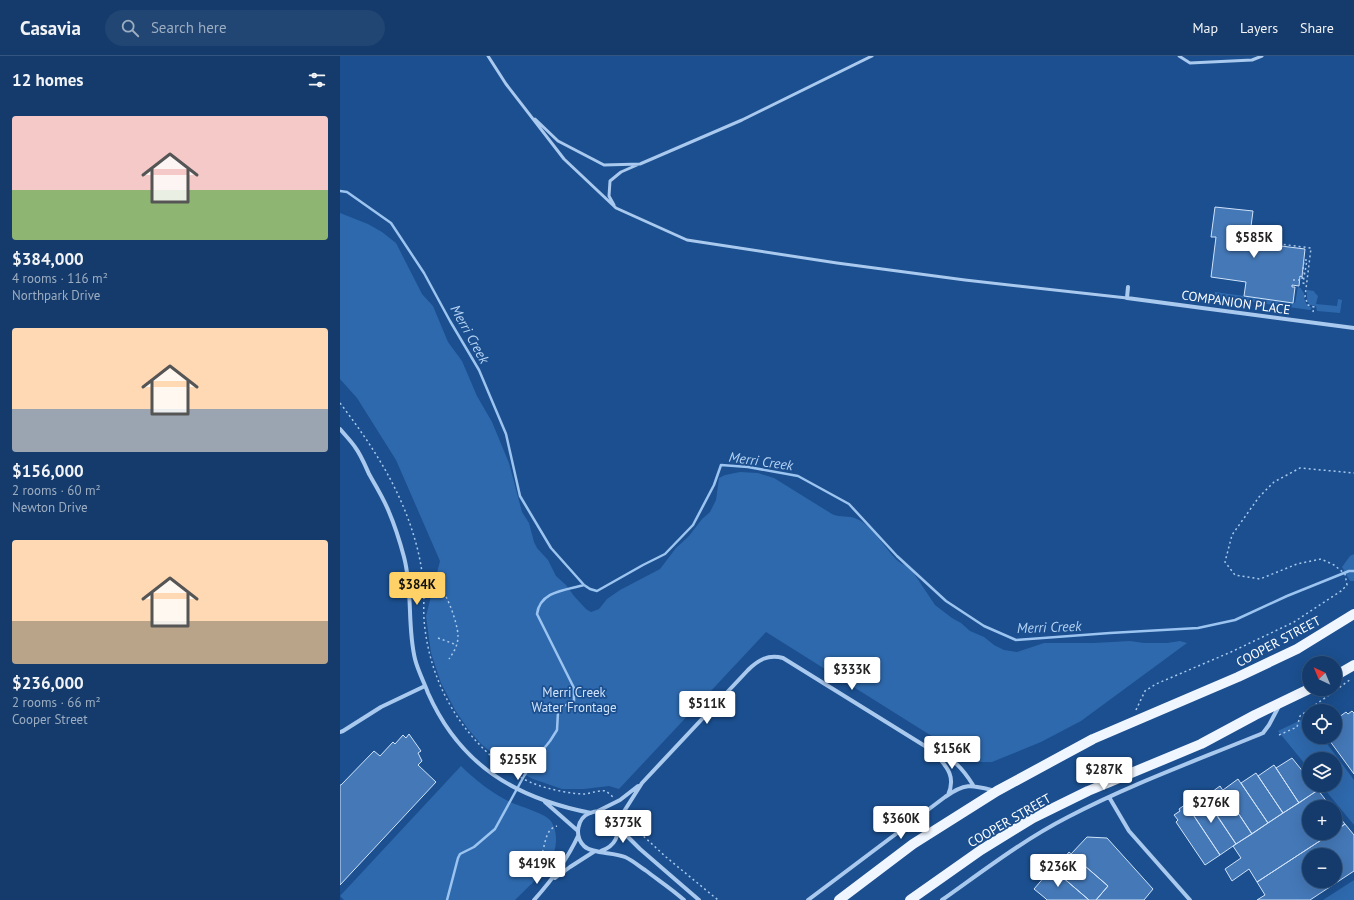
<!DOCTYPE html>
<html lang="en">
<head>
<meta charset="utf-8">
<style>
	body { margin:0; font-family:"PT Sans",sans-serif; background:#214673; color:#f1f3f6; height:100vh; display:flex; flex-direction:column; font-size:15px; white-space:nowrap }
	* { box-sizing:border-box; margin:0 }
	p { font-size:13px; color:#9dadc1 }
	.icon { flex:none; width:22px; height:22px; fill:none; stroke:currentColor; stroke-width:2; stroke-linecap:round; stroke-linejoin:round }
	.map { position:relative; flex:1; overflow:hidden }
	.drawer { display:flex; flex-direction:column; background:#143b6b; width:340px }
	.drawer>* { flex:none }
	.needle { width:26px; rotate:316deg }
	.tools { position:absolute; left:962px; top:600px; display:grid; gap:8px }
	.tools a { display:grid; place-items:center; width:40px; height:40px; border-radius:50%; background:#143b6b; box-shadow:0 4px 16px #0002,0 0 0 1px #33557e; font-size:20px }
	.price { position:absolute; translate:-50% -34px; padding:0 9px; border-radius:4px; background:#fff; color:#222; font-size:13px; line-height:26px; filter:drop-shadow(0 1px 2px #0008) }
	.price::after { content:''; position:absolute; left:50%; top:24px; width:12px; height:9px; margin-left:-6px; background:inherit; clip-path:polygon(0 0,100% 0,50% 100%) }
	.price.active { background:#ffd166; color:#111 }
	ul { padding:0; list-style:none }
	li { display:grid; align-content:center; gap:8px; height:212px; padding:0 12px }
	li span { display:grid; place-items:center; height:124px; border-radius:4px; color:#555 }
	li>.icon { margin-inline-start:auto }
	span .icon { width:72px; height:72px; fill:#fffc; stroke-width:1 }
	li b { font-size:17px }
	h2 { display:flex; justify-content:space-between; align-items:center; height:48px; padding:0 12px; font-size:17px }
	header { display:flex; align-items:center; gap:24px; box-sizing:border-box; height:56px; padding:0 20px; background:#143b6b; border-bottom:1px solid #33557e }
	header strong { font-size:19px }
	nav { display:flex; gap:22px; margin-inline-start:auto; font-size:14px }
	.search { width:280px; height:36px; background:#214673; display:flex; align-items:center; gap:10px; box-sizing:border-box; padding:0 14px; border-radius:22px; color:#9dadc1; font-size:15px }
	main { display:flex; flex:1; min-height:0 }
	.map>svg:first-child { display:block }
</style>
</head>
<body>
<header>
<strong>Casavia</strong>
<div class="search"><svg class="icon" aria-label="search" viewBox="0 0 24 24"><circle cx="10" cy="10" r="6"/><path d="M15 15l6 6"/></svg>Search here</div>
<nav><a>Map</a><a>Layers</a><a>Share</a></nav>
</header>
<main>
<section class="drawer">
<h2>12 homes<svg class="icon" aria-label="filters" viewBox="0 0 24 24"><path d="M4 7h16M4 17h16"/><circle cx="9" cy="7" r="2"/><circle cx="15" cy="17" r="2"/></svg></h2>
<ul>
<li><span style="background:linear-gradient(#f6c9c9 60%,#8fb573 0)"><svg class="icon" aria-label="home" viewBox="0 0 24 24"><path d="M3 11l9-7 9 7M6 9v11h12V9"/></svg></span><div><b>$384,000</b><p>4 rooms · 116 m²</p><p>Northpark Drive</p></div></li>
<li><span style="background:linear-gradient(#ffd9b3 65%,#9aa5b1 0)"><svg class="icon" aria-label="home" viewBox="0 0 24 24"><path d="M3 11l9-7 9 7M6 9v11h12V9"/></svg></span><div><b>$156,000</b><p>2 rooms · 60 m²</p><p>Newton Drive</p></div></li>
<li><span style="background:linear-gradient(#ffd9b3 65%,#b9a48a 0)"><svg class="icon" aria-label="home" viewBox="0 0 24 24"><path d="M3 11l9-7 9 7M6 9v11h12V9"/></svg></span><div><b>$236,000</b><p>2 rooms · 66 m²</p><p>Cooper Street</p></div></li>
</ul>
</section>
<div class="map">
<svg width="1014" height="844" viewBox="0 0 1014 844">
	<rect width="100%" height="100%" fill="#1b4f8f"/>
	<path fill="#2e69ad" d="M0,157L28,168L42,176L56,187L82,238L93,250L108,286L122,305L137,340L152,366L169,407L182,456L189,467L194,486L197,492L208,504L216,520L226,529L234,540L246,553L251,556L259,553L267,543L280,534L320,513L336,492L349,480L362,463L370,456L376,444L379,422L385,419L400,416L418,417L434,422L492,458C501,462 509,459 517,463C533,470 545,493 558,505C562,509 567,509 571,513L595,549L612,562L621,567L630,575L644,581L654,589L664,594L677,596L704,587H753L790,585L804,587H827L840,585L847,587L741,665L701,686L652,706H633L426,576L279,733L269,730L244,733H222L193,723L174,713L161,704L141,688L128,673L115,654L101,627L91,597L86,560L100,505L56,404L17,342L0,323Z
		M958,231L961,232V233L964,237C964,244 965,249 972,252L970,254L875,241V236L955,247Z
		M967,234L974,235L975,237L978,240L976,248L997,250L998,243L1002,244L1000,257L977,255L976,250L970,249L967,245Z
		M1014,498V525H1010L1002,511L1010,500Z
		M967,661L969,663V681H982L1014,724V769L981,729H995V703H969V713L938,675Z
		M121,710C135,724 151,736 168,745C178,750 204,757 210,764C219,775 217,794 210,805C201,820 187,832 175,844H4L0,840Z
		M1014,824V844H983Z"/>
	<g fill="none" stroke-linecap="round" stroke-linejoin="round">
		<path stroke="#9cc4f0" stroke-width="2.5" d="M0,135L7,136L51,167L84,217L110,265L139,314L166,378L180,440L211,492L244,529L250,533L257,535L303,509L325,498L353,469L374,429L381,409L408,411L458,420L509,448L557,500L606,545L644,570L676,584L770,577L858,572L895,564L947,540L1009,515H1014
			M107,844L118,802L120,798L134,791L155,773L184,720L194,705L210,685L217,674L218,656L222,651L234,645V632L197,558C200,535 226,534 244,529"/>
	</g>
	<path fill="#4478b7" stroke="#cfe3fa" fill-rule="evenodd" d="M875,151L913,155L909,186L965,193L962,221L960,220L959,230L952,229V231H955L953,247L904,240L906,226L871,221L876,181H871Z
		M1012,655L1014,657V718L987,681H995V664L1006,656L1008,658Z
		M69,678L81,695L78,697L82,705L78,709L96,726L0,829V729H1L34,695L40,700L53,686L55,688L63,679L66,682Z
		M952,702L969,723V729H974L978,734L959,747L936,712Z
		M934,709L959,747L943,757L918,720Z
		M916,717L943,757L928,767L901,727Z
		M898,723L928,767L912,778L883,734Z
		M880,730L912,778L896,788L865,741Z
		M978,734L991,751H969V777H992L917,826L909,813L892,825L885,813L901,802L893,790Z
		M862,738L896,788L880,799L846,748Z
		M846,748L880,799L865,809L836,766L838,764L834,759L840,755L839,753Z
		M995,756L1005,768L995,775Z
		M1005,768L1014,779V815L970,844H917L925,839L917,826L992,777H995V775ZM969,799H995V825H969Z
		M747,781L767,782L813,833L804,844H756L768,830L731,798Z
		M729,796L768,830L756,844H749L714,814Z
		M712,812L714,814L749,844H707L705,842L694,833Z"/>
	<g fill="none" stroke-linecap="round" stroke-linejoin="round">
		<path stroke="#a9c9ee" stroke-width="1.5" stroke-dasharray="2 3" stroke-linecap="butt" d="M909,184L971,192L965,241L968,249L974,251L973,256
			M953,224H962L964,204H967L963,227L966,228
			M0,347C35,393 64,438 78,495C81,508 83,521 84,534C84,547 83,560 85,573C91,622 114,666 150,699C169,715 182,725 207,732C219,735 233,738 245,738C252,737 259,734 266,735L273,741
			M74,525C80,525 87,523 93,525C105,529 118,568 118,580C118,589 114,596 109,603
			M98,582L117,589
			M796,654L805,635L816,628L891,596L954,566L1001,535L1007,529L1005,518L994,509L981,503L957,508L920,523L895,519L885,506L892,479L919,441L934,426L960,412L1014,417
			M939,679L957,671L960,660L1011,623
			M290,756L294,759V769L299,776L326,801L378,844
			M184,819C190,813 197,807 201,800C206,789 204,774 217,770"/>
		<path stroke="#a9c9ee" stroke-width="3" d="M148,0L166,28L224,103L276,152L347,184L497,207L625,224L787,242
			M839,0L850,7L912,4L922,0
			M195,63L218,85L264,109L300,108L402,64L532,0
			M274,149L269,140L270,125L281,116L297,109"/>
		<path stroke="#a9c9ee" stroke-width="4" d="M788,231L787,242L1014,272
			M0,373C5,379 11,385 15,391C21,399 25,409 29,418C36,430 44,443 49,456C55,470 60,486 64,501C73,535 67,570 75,603C78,615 84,626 88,637C120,709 175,742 251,757
			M0,676L3,675L41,651L85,630
			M593,695C612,700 623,713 633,729
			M769,741L789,775L850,844
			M205,746L238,775
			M258,755L280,744L298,730
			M276,768L302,727L408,614C418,604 428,598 443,602L593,695C605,709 617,719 608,739
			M278,771L300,793L359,844
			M261,795C291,785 276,747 250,757C237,762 234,780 244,790C252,798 273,796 285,801C292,804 299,810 305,814C318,824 332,833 344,844
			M215,822L230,811L255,795
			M194,844C212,824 227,804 238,780
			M468,844L605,741C626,726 632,729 656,735
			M602,844C643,815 683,784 728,761C791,728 858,704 923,677L929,669L939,650"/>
		<path stroke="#f0f6ff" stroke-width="10" d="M995,620L1014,609
			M499,844L573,788L657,735L753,683L898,621L957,593L1014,558
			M570,844L641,794L693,762L748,735L861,688L915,659L969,633"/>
	</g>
	<g text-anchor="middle" stroke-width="3.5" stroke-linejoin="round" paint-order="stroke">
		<g font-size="13" fill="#fff" stroke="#1b4f8f">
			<text transform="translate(896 246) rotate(8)" y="5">COMPANION PLACE</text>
			<text transform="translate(938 585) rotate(-28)" y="5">COOPER STREET</text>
			<text transform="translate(669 764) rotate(-30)" y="5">COOPER STREET</text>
		</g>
		<g font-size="13" fill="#cfe3fa" stroke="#1b4f8f">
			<text x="234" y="641">Merri Creek<tspan x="234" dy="15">Water Frontage</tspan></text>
		</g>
		<g font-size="14" font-style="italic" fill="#b5d3f5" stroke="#1b4f8f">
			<text transform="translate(130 278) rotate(61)" y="5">Merri Creek</text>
			<text transform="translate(421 405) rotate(8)" y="5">Merri Creek</text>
			<text transform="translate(709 571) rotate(-2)" y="5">Merri Creek</text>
		</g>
	</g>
</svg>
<div class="tools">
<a><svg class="needle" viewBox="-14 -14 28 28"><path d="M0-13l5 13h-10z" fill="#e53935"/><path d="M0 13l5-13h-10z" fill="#9dadc1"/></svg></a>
<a><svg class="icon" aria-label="locate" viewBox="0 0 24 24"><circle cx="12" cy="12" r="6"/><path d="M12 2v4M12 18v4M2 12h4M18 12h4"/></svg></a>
<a><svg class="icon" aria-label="layers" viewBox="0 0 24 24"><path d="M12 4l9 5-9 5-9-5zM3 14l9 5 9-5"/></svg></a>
<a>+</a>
<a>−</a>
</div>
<b class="price" style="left:914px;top:203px">$585K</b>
<b class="price active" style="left:77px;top:550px">$384K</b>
<b class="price" style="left:512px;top:635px">$333K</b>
<b class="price" style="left:367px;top:669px">$511K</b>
<b class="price" style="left:612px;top:714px">$156K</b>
<b class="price" style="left:178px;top:725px">$255K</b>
<b class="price" style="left:764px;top:735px">$287K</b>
<b class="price" style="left:871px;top:768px">$276K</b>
<b class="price" style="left:561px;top:784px">$360K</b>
<b class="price" style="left:283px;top:788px">$373K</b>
<b class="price" style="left:197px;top:829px">$419K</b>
<b class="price" style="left:718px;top:832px">$236K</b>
</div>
</main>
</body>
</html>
